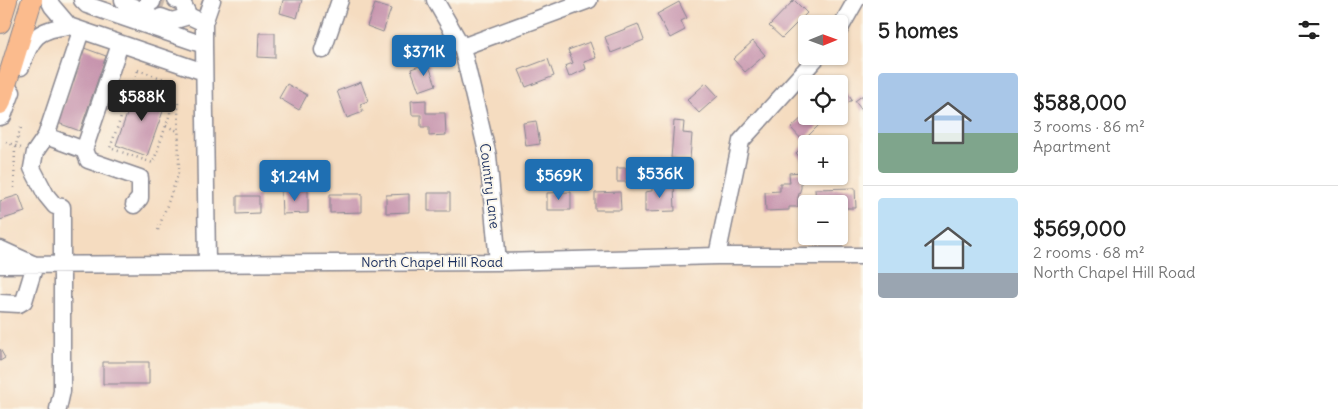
<!DOCTYPE html>
<html lang="en">
<head>
<meta charset="utf-8">
<style>
	body { margin:0; font-family:Delius,sans-serif; background:#f2f2f2; color:#222; height:100vh; display:flex; flex-direction:column; font-size:19px; white-space:nowrap }
	* { box-sizing:border-box; margin:0 }
	p { font-size:16px; color:#767676 }
	.icon { flex:none; width:28px; height:28px; fill:none; stroke:currentColor; stroke-width:2; stroke-linecap:round; stroke-linejoin:round }
	.map { position:relative; flex:1; overflow:hidden }
	.details { display:flex; flex-direction:column; background:#fff; width:475px }
	.details>* { flex:none }
	.needle { width:32px; rotate:89deg }
	.fabs { position:absolute; left:798px; top:15px; display:grid; gap:10px }
	.fabs a { display:grid; place-items:center; width:50px; height:50px; border-radius:5px; background:#fff; box-shadow:0 1px 4px #0004; font-size:25px }
	.price { position:absolute; translate:-50% -42px; padding:0 11px; border-radius:5px; background:#1f6fb2; color:#fff; font-size:16px; line-height:32px; filter:drop-shadow(0 1px 2px #0008) }
	.price::after { content:''; position:absolute; left:50%; top:30px; width:15px; height:11px; margin-left:-8px; background:inherit; clip-path:polygon(0 0,100% 0,50% 100%) }
	.price.active { background:#222; color:#fff }
	ul { padding:0; list-style:none }
	li { display:flex; align-items:center; gap:15px; height:125px; padding:0 15px }
	li+li { border-top:1px solid #e0e0e0 }
	li span { display:grid; place-items:center; flex:none; width:140px; height:100px; border-radius:5px; color:#555 }
	li>.icon { margin-inline-start:auto }
	span .icon { width:60px; height:60px; fill:#fffc; stroke-width:1 }
	li b { font-size:21px }
	h2 { display:flex; justify-content:space-between; align-items:center; height:60px; padding:0 15px; font-size:21px }
	main { display:flex; flex:1; min-height:0 }
	.map>svg:first-child { display:block }
</style>
</head>
<body>
<main>
<div class="map">
<svg width="863" height="409" viewBox="0 0 863 409">
	<rect width="100%" height="100%" fill="#fbf7ec"/>
	<filter id="ink" filterUnits="userSpaceOnUse"><feTurbulence type="fractalNoise" baseFrequency=".02" numOctaves="2"/><feDisplacementMap in="SourceGraphic" scale="10" xChannelSelector="R" yChannelSelector="G"/><feConvolveMatrix kernelMatrix="1 2 1 2 8 2 1 2 1" color-interpolation-filters="sRGB"/></filter>
	<filter id="wash" filterUnits="userSpaceOnUse"><feTurbulence type="fractalNoise" baseFrequency=".0096" numOctaves="4" result="noise"/><feDisplacementMap in="SourceGraphic" scale="20" xChannelSelector="R" yChannelSelector="G"/><feGaussianBlur stdDeviation="1.12" result="paint"/><feColorMatrix in="noise" values="0 0 0 0 0 0 0 0 0 0 0 0 0 0 0 0 0 1.4 0 .05"/><feComposite in="paint" operator="in"/></filter>
	<g filter="url(#wash)">
		<rect width="100%" height="100%" fill="#f5dcc0"/>
		<g id="blocks">
			<path fill="#c795ae" d="M283,0H302L297,18L280,13Z
				M794,0L807,13L782,38L769,26Z
				M679,2L687,18L681,21L685,30L670,38L657,14Z
				M375,4L391,9L383,32L367,26Z
				M638,24L644,40L611,53L605,37Z
				M259,33H275V58L258,57Z
				M753,41L765,55L745,72L733,59Z
				M590,42L596,58L584,62L586,69L569,77L565,66L573,63L568,50Z
				M84,48L106,56L80,131L58,123Z
				M548,59L554,76L526,87L519,70Z
				M428,63L436,85L419,91L411,69Z
				M361,82L368,101L360,104L363,112L347,118L337,91Z
				M706,83L718,96L699,113L687,100Z
				M287,84L307,95L299,110L279,98Z
				M842,87L852,100L839,109V89Z
				M136,89L167,100L147,156L116,145Z
				M863,95V112L855,101Z
				M426,100V113H445L446,135L429,136V127H421V115H412L411,101Z
				M806,114V116H819L823,121L803,141L791,128Z
				M536,121L540,144L526,146L523,123Z
				M674,121L684,122L683,133L692,134L690,159L671,158Z
				M805,144L806,145V160L804,162L796,153Z
				M617,168H631V182H617Z
				M801,172V188L798,197V207H789V210L766,211L765,192L780,191V183H790L789,173Z
				M652,184H674L675,211L645,212V192L652,191Z
				M855,188L856,208H839V204H816L815,189Z
				M308,190V213L282,214L281,191Z
				M571,192V210H547V193Z
				M620,192L621,210H595V193Z
				M428,193H450V211H428Z
				M330,194H362V212L330,213Z
				M409,194V212L386,213V195Z
				M19,195L25,212L0,220V201Z
				M237,196H259V213L237,214Z
				M0,349L5,358L0,361Z
				M103,362H149V384H103Z"/>
		</g>
	</g>
	<g filter="url(#ink)">
		<use href="#blocks" fill-opacity="0" stroke="#88868f" stroke-width="1"/>
		<g fill="none" stroke-linecap="round" stroke-linejoin="round">
			<path stroke="#c9b9ac" stroke-width="16" stroke-dasharray="16 8" stroke-linecap="butt" d="M152,2L164,6"/>
			<defs>
				<path id="minor" d="M49,0L52,6L69,26
					M82,0L87,5L204,45
					M123,0L126,4L148,13
					M148,0L152,2
					M176,0L182,2L189,16L204,23
					M435,0L462,47L488,156L498,262
					M161,17L172,21L189,16
					M839,30L856,0
					M81,31L46,136L84,150L120,44
					M462,47L589,0
					M323,50L340,0
					M21,67C31,38 37,29 69,26L204,72
					M0,117L3,116L12,92
					M46,136L35,152L32,168L46,195L55,206L62,207V391L58,409
					M84,150L88,160L140,178V198L134,205
					M0,249L35,265L24,301L19,304L0,303
					M717,256L741,141L818,56
					M207,263L204,45V23L212,0
					M0,265L498,262L717,256H863"/>
				<path id="major" d="M0,23L7,0
					M0,104L32,0"/>
			</defs>
			<use href="#minor" stroke="#88868f" stroke-width="19"/>
			<use href="#major" stroke="#88868f" stroke-width="22"/>
			<path stroke="#88868f" stroke-width="2.5" stroke-dasharray="1 4" stroke-linecap="butt" d="M138,70L170,81V114L153,163L110,148Z
				M166,126L178,131
				M6,142L21,148
				M14,188L15,148L22,124
				M158,230L179,172L178,103"/>
			<use href="#minor" stroke="#fff" stroke-width="16"/>
			<use href="#major" stroke="#fbbb8d" stroke-width="20"/>
		</g>
	</g>
	<g text-anchor="middle" stroke-width="4" stroke-linejoin="round" paint-order="stroke">
		<g font-size="14" fill="#1b2f5e" stroke="#fbf7ec">
			<text transform="translate(490 186) rotate(83)" y="5">Country Lane</text>
			<text x="432" y="267">North Chapel Hill Road</text>
		</g>
	</g>
</svg>
<div class="fabs">
<a><svg class="needle" viewBox="-14 -14 28 28"><path d="M0-13l5 13h-10z" fill="#e53935"/><path d="M0 13l5-13h-10z" fill="#767676"/></svg></a>
<a><svg class="icon" aria-label="locate" viewBox="0 0 24 24"><circle cx="12" cy="12" r="6"/><path d="M12 2v4M12 18v4M2 12h4M18 12h4"/></svg></a>
<a>+</a>
<a>−</a>
</div>
<b class="price" style="left:424px;top:77px">$371K</b>
<b class="price active" style="left:142px;top:122px">$588K</b>
<b class="price" style="left:660px;top:199px">$536K</b>
<b class="price" style="left:559px;top:201px">$569K</b>
<b class="price" style="left:295px;top:202px">$1.24M</b>
</div>
<section class="details">
<h2>5 homes<svg class="icon" aria-label="filters" viewBox="0 0 24 24"><path d="M4 7h16M4 17h16"/><circle cx="9" cy="7" r="2"/><circle cx="15" cy="17" r="2"/></svg></h2>
<ul>
<li><span style="background:linear-gradient(#a9c7e8 60%,#7fa58c 0)"><svg class="icon" aria-label="home" viewBox="0 0 24 24"><path d="M3 11l9-7 9 7M6 9v11h12V9"/></svg></span><div><b>$588,000</b><p>3 rooms · 86 m²</p><p>Apartment</p></div></li>
<li><span style="background:linear-gradient(#bfe0f5 75%,#9aa5b1 0)"><svg class="icon" aria-label="home" viewBox="0 0 24 24"><path d="M3 11l9-7 9 7M6 9v11h12V9"/></svg></span><div><b>$569,000</b><p>2 rooms · 68 m²</p><p>North Chapel Hill Road</p></div></li>
</ul>
</section>
</main>
</body>
</html>
